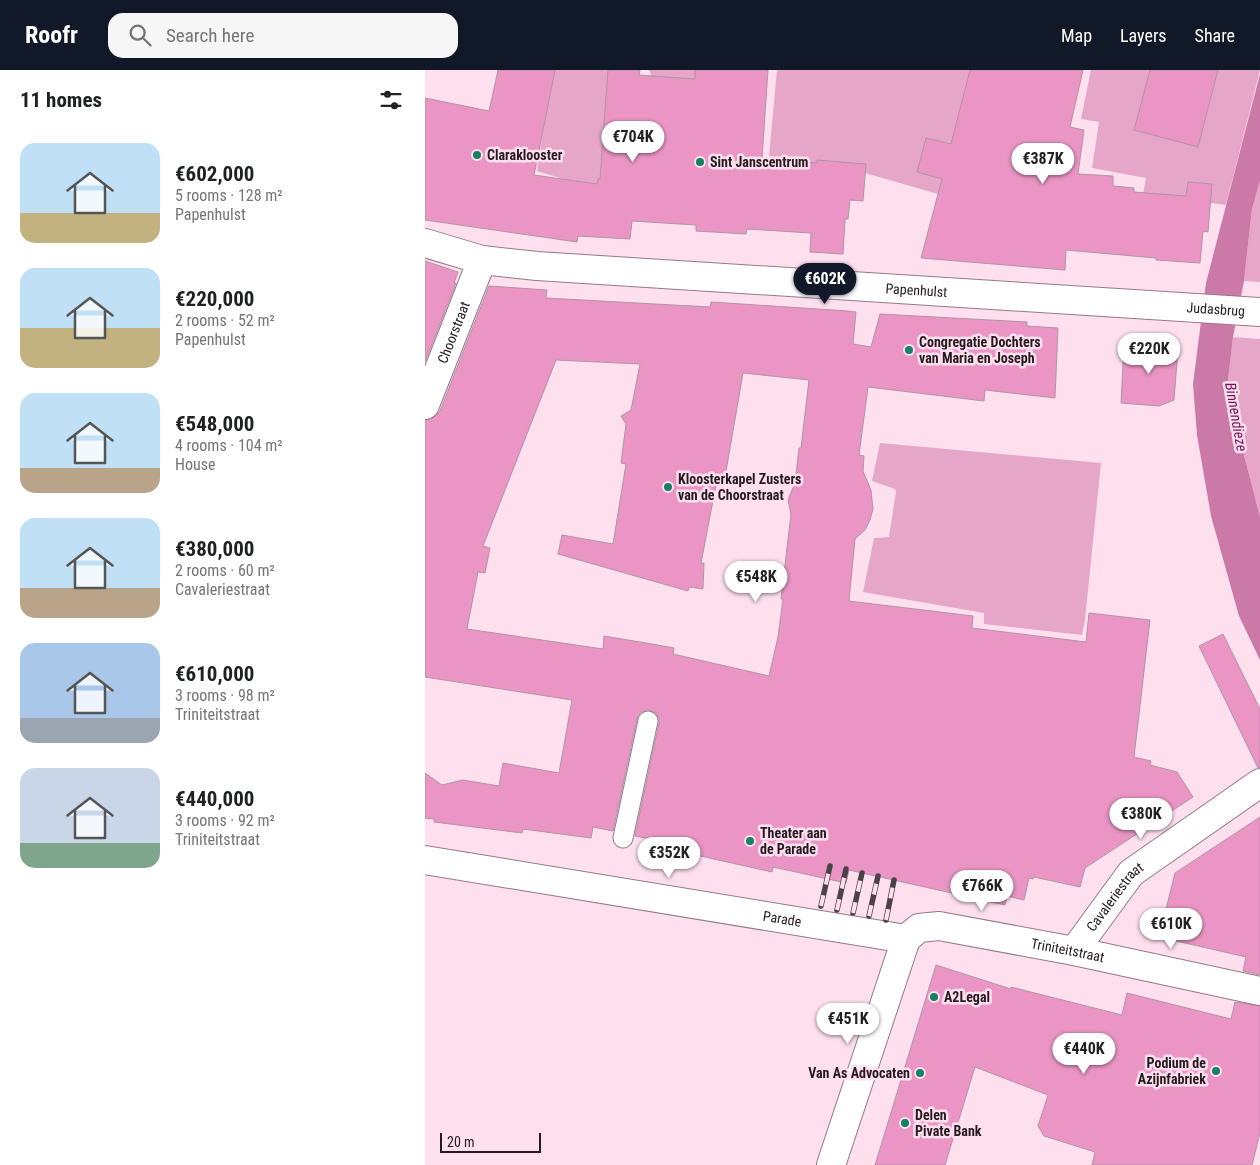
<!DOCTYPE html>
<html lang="en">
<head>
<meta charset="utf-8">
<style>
	body { margin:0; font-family:"Roboto Condensed",sans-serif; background:#f6f6f6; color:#202124; height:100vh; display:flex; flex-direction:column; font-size:19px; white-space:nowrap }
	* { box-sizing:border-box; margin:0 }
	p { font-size:16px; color:#757577 }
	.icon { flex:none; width:28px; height:28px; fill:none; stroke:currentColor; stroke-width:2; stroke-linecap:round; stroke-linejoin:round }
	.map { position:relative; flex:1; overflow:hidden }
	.details { display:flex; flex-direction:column; background:#fff; width:425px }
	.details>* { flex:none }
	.scale { position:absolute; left:15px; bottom:12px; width:101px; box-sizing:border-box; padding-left:5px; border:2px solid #241a20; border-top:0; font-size:14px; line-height:18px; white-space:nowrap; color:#241a20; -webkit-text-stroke:4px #fddfee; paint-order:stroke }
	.price { position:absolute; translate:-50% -42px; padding:0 11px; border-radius:18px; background:#fff; color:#222; font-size:16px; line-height:32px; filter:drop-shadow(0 1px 2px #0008) }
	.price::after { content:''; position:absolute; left:50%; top:30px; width:15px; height:11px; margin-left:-8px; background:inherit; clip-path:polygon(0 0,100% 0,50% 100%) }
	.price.active { background:#111827; color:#fff }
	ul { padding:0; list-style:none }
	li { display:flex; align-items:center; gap:15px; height:125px; padding:0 20px }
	li span { display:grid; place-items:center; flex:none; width:140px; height:100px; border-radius:15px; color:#555 }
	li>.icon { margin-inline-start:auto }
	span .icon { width:60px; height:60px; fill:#fffc; stroke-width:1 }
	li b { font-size:21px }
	h2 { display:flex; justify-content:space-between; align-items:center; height:60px; padding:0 20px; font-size:21px }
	header { display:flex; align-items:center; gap:30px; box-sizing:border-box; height:70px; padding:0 25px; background:#111827; color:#fff }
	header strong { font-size:24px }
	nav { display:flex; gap:28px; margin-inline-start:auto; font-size:18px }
	.search { width:350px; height:45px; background:#f6f6f6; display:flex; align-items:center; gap:12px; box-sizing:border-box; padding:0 18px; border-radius:15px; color:#757577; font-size:19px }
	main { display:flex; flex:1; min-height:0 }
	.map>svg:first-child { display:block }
</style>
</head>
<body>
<header>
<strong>Roofr</strong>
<div class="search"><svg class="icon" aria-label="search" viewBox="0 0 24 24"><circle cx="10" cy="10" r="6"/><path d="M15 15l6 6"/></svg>Search here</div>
<nav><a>Map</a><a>Layers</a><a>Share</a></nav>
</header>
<main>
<section class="details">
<h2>11 homes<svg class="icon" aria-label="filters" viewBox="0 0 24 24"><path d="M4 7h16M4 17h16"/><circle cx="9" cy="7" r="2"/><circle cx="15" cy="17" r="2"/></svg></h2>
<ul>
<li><span style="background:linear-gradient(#bfe0f5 70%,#c2b280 0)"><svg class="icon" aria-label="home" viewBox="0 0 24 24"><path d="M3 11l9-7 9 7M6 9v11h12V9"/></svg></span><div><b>€602,000</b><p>5 rooms · 128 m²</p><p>Papenhulst</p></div></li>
<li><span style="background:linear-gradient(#bfe0f5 60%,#c2b280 0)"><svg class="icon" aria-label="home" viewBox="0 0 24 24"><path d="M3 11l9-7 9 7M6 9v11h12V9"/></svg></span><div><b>€220,000</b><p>2 rooms · 52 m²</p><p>Papenhulst</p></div></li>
<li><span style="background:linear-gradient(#bfe0f5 75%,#b9a48a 0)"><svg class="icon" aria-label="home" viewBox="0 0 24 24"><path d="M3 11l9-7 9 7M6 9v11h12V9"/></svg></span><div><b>€548,000</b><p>4 rooms · 104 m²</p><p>House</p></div></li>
<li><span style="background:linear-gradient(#bfe0f5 70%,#b9a48a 0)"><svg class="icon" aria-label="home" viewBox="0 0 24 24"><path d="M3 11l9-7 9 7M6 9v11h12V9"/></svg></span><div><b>€380,000</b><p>2 rooms · 60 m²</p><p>Cavaleriestraat</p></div></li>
<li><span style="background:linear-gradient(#a9c7e8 75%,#9aa5b1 0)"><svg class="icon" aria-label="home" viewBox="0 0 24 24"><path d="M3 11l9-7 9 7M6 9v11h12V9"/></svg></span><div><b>€610,000</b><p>3 rooms · 98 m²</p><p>Triniteitstraat</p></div></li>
<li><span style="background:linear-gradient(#c9d6e8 75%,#7fa58c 0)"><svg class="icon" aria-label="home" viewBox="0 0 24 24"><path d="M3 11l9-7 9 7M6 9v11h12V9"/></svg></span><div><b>€440,000</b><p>3 rooms · 92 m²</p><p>Triniteitstraat</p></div></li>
</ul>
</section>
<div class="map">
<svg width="835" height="1095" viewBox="0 0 835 1095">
	<rect width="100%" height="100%" fill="#fddfee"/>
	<path fill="#e6a6c8" d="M127,0H205L185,123L112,101Z
		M223,0H279L276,16L228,14L225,1Z
		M352,0H562L520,126L433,101L344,86Z
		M666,0H835L801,135L718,124L721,108L667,98L674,52L656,49Z
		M835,111V212L819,211L827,139Z
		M808,267L835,269V447L802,319Z
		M455,373L676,393L660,550L657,565L559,554V543L438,522L449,468L464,467L471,422L470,419L447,411Z"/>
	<path fill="#cb79a7" d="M835,4V111L827,139L819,211L808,267L802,319L835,447V590L814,546L786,446L772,365L768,314L781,213Z"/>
	<path fill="#ea95c4" stroke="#b095a3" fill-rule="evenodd" d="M73,0H130L109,105L172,114L173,109H175L183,0H215L214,5L270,9V0H343L337,89L392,93V90L441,94L438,131L425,130L423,149H420L418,184L385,182L386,163L322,159L321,164L271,161V155L207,151L205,169L153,166L152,172L0,150V28L64,41Z
		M545,0H658L645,57L659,60L653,104L688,106V116L709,118V122L761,126L763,112L787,114L783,162L778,161L775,193L731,190V188L641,180L640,200L496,188L517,109L492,102L501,68L526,74Z
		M725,0H793L773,77L709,60Z
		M0,191L33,202L29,213H31L0,292Z
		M64,216L122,220L121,228L285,237L286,232L423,241L431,242L428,274L446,277L455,244L602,252V256L633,258L630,328L560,320L559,331L443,317L434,385L439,386L438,401L446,420L448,439L445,450L440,460L430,469L424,531L548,546L547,558L661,572L664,543L725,550L709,687L726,691L725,695L752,702L768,727L660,798L655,817L609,807L608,809L604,808L599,830L582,826L580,835L424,800L421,813L348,797L347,802L235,777L236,771L210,766L234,653V648L231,643L225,640H220L215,643L212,649L188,761L168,757L166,768L98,759L97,763L9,752V749L0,748V703L17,715L38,710L74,716L78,693L134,703L147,630L0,607V350L9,347L15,341ZM131,290L215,294L206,340L196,346L201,354L196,393L201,394L188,474L137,465L133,484L263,521L264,517L278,519L279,493H276L292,410L297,411L298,407H300L318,303L384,310L376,378H374L370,413L363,430L366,444L356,529H358L353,567L344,606L248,584L249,578L227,574L179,566L178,579L42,559L53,502L60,503L65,478L58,476Z
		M699,275L753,279L749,330L734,336L696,333Z
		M798,564L835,639V698H833L774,576Z
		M835,747V905L818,901L821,887L734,867L750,803Z
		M511,895L586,919V917L697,945L702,923L806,949L810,932L835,936V1063L827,1095H667L670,1082L619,1066L613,1056L623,1025L550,997L520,1095H450Z"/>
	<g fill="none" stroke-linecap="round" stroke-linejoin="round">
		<defs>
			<path id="service" d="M198,768L223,651"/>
			<g id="minor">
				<path id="s1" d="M0,173L57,190L112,196L835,242"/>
				<path id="s2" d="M0,335L57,190"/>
				<path id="s3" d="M0,790L481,869"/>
				<path id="s4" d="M481,869L494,858L514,856L649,881L835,921"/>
				<path id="s5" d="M649,881L706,803L835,713"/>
				<path d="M406,1095L481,869"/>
			</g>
		</defs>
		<use href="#service" stroke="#947a88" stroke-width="21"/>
		<use href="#minor" stroke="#947a88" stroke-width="30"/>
		<use href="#service" stroke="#fff" stroke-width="19"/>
		<use href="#minor" stroke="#fff" stroke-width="28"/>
		<defs>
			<path id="rail" d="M396,836L405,796
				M412,840L421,799
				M428,843L437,803
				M444,846L453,806
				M461,850L469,810"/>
		</defs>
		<use href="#rail" stroke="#4d4047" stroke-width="5.5"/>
		<use href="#rail" stroke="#fddfee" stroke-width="4" stroke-dasharray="11" stroke-linecap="butt"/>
	</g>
	<g fill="#128260" stroke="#fddfee" stroke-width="2">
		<circle cx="52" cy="85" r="5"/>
		<circle cx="275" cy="92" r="5"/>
		<circle cx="484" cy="280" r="5"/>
		<circle cx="243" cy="417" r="5"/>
		<circle cx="325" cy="771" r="5"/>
		<circle cx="509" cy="927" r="5"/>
		<circle cx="791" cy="1001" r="5"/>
		<circle cx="495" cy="1003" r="5"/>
		<circle cx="480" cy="1053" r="5"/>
	</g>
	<g text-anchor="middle" stroke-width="5" stroke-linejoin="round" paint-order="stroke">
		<g font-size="14" font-weight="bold" fill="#241a20" stroke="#fddfee" text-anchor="start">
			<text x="62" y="90">Claraklooster</text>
			<text x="285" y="97">Sint Janscentrum</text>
			<text x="494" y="277">Congregatie Dochters<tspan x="494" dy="16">van Maria en Joseph</tspan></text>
			<text x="253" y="414">Kloosterkapel Zusters<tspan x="253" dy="16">van de Choorstraat</tspan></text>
			<text x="335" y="768">Theater aan<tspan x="335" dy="16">de Parade</tspan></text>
			<text x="519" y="932">A2Legal</text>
			<text x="781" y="998" text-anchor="end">Podium de<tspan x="781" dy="16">Azijnfabriek</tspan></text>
			<text x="485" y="1008" text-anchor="end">Van As Advocaten</text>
			<text x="490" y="1050">Delen<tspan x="490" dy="16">Pivate Bank</tspan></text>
		</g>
		<g font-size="14" fill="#241a20" stroke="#fddfee">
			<text dy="5" stroke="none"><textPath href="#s1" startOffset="495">Papenhulst</textPath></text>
			<text dy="5" stroke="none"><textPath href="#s1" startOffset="795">Judasbrug</textPath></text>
			<text dy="5" stroke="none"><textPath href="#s2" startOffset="78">Choorstraat</textPath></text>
			<text dy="5" stroke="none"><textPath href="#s5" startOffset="68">Cavaleriestraat</textPath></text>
			<text dy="5" stroke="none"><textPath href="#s3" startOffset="362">Parade</textPath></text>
			<text dy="5" stroke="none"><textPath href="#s4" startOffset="168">Triniteitstraat</textPath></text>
		</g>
		<g font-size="15" font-style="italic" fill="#751254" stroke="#fddfee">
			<text transform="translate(811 347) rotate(80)" y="5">Binnendieze</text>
		</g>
	</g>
</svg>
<div class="scale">20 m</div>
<b class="price" style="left:208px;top:93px">€704K</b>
<b class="price" style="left:618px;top:115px">€387K</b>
<b class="price active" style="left:400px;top:235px">€602K</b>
<b class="price" style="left:724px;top:305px">€220K</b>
<b class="price" style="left:331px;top:533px">€548K</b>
<b class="price" style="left:716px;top:770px">€380K</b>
<b class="price" style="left:244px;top:809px">€352K</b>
<b class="price" style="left:557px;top:842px">€766K</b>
<b class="price" style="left:746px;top:880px">€610K</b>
<b class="price" style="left:423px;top:975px">€451K</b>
<b class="price" style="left:659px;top:1005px">€440K</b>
</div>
</main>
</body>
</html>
